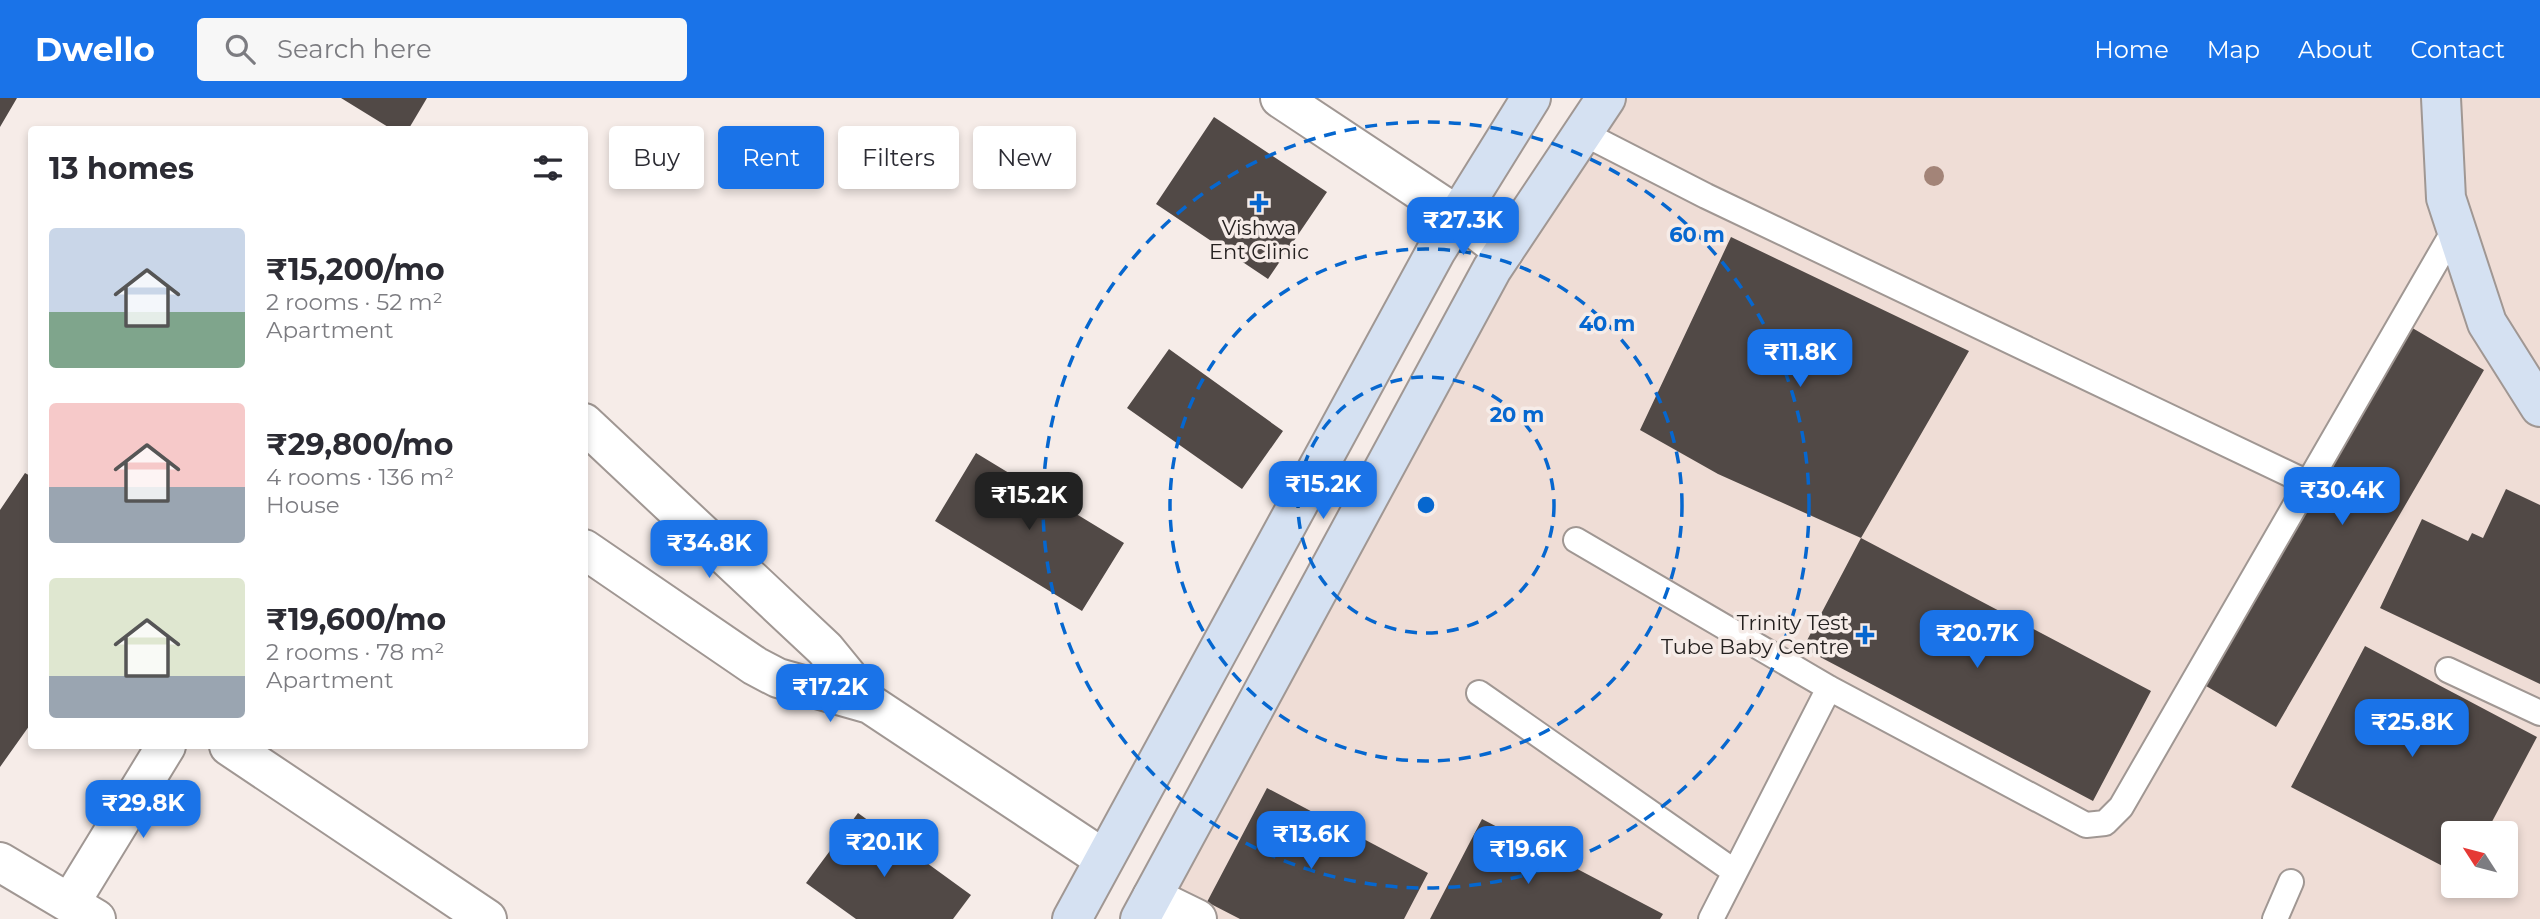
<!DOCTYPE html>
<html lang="en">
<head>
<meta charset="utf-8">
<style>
	body { margin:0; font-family:Montserrat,sans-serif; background:#f7f7f7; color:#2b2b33; height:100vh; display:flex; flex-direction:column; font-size:26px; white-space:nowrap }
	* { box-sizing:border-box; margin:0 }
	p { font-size:23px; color:#7c7c81 }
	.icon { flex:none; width:38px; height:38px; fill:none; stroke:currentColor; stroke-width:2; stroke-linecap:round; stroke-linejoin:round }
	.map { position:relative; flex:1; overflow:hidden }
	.drawer { position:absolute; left:28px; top:28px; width:560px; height:623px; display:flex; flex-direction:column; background:#fff; border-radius:7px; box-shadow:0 4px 10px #0003 }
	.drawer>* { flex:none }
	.banner { position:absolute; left:609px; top:28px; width:665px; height:63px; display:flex; gap:14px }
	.needle { width:46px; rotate:306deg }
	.tools { position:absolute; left:2441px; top:723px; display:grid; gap:14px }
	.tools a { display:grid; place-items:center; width:77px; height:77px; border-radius:7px; background:#fff; box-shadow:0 4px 10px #0003; font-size:35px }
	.price { position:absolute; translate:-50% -60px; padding:0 16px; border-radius:14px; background:#1a73e8; color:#fff; font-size:23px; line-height:46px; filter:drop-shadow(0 2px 4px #0008) }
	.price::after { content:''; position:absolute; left:50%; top:42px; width:21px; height:16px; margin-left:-10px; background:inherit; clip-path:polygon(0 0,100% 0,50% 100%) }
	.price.active { background:#222; color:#fff }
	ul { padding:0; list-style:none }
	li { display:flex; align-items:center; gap:21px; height:175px; padding:0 21px }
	li span { display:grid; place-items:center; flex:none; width:196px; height:140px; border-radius:7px; color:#555 }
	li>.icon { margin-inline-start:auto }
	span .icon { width:84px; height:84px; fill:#fffc; stroke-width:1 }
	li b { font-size:30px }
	h2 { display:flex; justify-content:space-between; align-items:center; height:84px; padding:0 21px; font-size:30px }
	.pill { padding:0 24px; border-radius:7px; background:#fff; box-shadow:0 4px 10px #0003; font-size:24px; line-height:63px }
	.pill.active { background:#1a73e8; color:#fff }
	header { display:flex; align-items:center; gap:42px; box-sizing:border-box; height:98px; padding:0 35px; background:#1a73e8; color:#fff }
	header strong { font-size:33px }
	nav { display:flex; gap:38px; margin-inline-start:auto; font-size:24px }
	.search { width:490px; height:63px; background:#f7f7f7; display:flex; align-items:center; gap:18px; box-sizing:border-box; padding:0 24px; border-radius:7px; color:#7c7c81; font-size:26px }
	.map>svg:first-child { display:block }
</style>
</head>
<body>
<header>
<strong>Dwello</strong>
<div class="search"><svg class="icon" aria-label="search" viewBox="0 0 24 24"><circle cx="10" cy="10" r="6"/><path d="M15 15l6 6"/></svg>Search here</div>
<nav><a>Home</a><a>Map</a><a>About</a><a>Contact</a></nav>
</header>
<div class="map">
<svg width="2540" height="821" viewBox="0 0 2540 821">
	<rect width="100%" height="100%" fill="#f6ece8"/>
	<path fill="#efddd6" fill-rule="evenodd" d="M1621,0H2540V821H1146L1506,161ZM2454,735H2506V788H2454Z"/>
	<path fill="#514946" d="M0,0H17L0,29Z
		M341,0H427L408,32H393Z
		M1214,19L1327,94L1268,181L1156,106Z
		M1731,139L1969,253L1861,440L1718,376L1640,332Z
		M2409,228L2484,272L2276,629L2201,585Z
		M1169,251L1283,333L1242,391L1127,310Z
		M976,355L1124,445L1082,513L935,423Z
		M25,375L32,379V624L0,669V412Z
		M2506,391L2540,407V586L2380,510L2422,421L2468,443L2472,435L2483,440Z
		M1861,440L2151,593L2093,703L1803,550Z
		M2365,548L2537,639L2486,735H2454V774L2291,689Z
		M1267,690L1428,775L1404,821H1240L1207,804Z
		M858,715L971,797L953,821H856L806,785Z
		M1482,721L1663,816L1660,821H1430Z"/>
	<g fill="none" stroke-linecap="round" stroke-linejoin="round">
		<defs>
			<path id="lane" d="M1583,35L1706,98L2308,385
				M1576,442L1829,590L2086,727L2105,725L2121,709L2456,129
				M2448,572L2540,615
				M1479,595L1735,774
				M1711,821L1829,590
				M2275,821L2291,784"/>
			<path id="street" d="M1280,0L1458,118L1504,153
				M584,325L825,551L870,606
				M584,451L755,568L778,580L870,606L1104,761
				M229,648L487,821
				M0,764L96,821
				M1152,799L1197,821
				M70,805L166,648"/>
			<path id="secondary" d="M2441,0L2446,100L2487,225L2540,309
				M1072,821L1436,153L1531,0
				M1140,821L1492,171L1606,0"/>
		</defs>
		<use href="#lane" stroke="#a09793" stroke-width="28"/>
		<use href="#street" stroke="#a09793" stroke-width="42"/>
		<use href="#secondary" stroke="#a09793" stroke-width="42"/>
		<use href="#lane" stroke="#fff" stroke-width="24"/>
		<use href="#street" stroke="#fff" stroke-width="38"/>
		<use href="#secondary" stroke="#d5e1f2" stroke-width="38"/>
	</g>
	<circle fill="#a38478" cx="1934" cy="78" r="10"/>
	<g fill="none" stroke="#0667cf" stroke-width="3.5" stroke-dasharray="12 9">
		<circle cx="1426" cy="407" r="128"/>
		<circle cx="1426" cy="407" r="256"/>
		<circle cx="1426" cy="407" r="383"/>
	</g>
	<g fill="#0667cf" stroke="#f6ece8" stroke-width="2.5">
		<path d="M1255.5 94.5h7v7h7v7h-7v7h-7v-7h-7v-7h7z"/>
		<path d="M1861.5 526.5h7v7h7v7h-7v7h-7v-7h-7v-7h7z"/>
	</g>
	<g text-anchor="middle" stroke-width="7" stroke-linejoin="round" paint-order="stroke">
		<g font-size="21" fill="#252120" stroke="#f6ece8">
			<text x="1259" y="137">Vishwa<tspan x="1259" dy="24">Ent Clinic</tspan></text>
			<text x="1849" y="532" text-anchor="end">Trinity Test<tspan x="1849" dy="24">Tube Baby Centre</tspan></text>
		</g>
	</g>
	<circle cx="1426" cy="407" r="10" fill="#0667cf" stroke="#f6ece8" stroke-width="3.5"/>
	<g font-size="21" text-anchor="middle" font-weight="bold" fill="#0667cf" stroke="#f6ece8" stroke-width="7" stroke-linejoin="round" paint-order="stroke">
		<text x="1697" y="144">60 m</text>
		<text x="1607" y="233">40 m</text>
		<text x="1517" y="324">20 m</text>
	</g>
</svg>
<div class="tools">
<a><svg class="needle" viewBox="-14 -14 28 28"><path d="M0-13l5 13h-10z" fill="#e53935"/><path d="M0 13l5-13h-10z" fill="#7c7c81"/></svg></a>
</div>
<b class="price" style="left:1463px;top:159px">₹27.3K</b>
<b class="price" style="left:1800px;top:291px">₹11.8K</b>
<b class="price" style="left:1323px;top:423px">₹15.2K</b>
<b class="price" style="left:2342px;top:429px">₹30.4K</b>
<b class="price active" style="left:1029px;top:434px">₹15.2K</b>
<b class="price" style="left:709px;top:482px">₹34.8K</b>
<b class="price" style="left:1977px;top:572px">₹20.7K</b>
<b class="price" style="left:830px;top:626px">₹17.2K</b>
<b class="price" style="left:2412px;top:661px">₹25.8K</b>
<b class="price" style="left:143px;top:742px">₹29.8K</b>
<b class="price" style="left:1311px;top:773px">₹13.6K</b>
<b class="price" style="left:884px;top:781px">₹20.1K</b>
<b class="price" style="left:1528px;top:788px">₹19.6K</b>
<div class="banner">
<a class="pill">Buy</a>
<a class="pill active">Rent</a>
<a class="pill">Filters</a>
<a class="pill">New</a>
</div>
<section class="drawer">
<h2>13 homes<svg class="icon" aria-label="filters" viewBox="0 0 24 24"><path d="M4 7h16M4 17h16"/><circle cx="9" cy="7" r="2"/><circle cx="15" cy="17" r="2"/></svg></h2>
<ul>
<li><span style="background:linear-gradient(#c9d6e8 60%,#7fa58c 0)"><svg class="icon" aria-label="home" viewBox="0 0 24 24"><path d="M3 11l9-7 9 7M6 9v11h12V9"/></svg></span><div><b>₹15,200/mo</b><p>2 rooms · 52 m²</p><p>Apartment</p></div></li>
<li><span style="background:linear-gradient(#f6c9c9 60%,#9aa5b1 0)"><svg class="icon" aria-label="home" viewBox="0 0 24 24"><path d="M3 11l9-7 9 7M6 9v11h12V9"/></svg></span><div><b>₹29,800/mo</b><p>4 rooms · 136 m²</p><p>House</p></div></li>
<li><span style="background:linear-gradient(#dfe7d0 70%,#9aa5b1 0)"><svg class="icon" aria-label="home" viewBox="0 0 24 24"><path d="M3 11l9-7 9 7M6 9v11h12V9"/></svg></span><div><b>₹19,600/mo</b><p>2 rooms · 78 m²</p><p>Apartment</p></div></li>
</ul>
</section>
</div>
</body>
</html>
